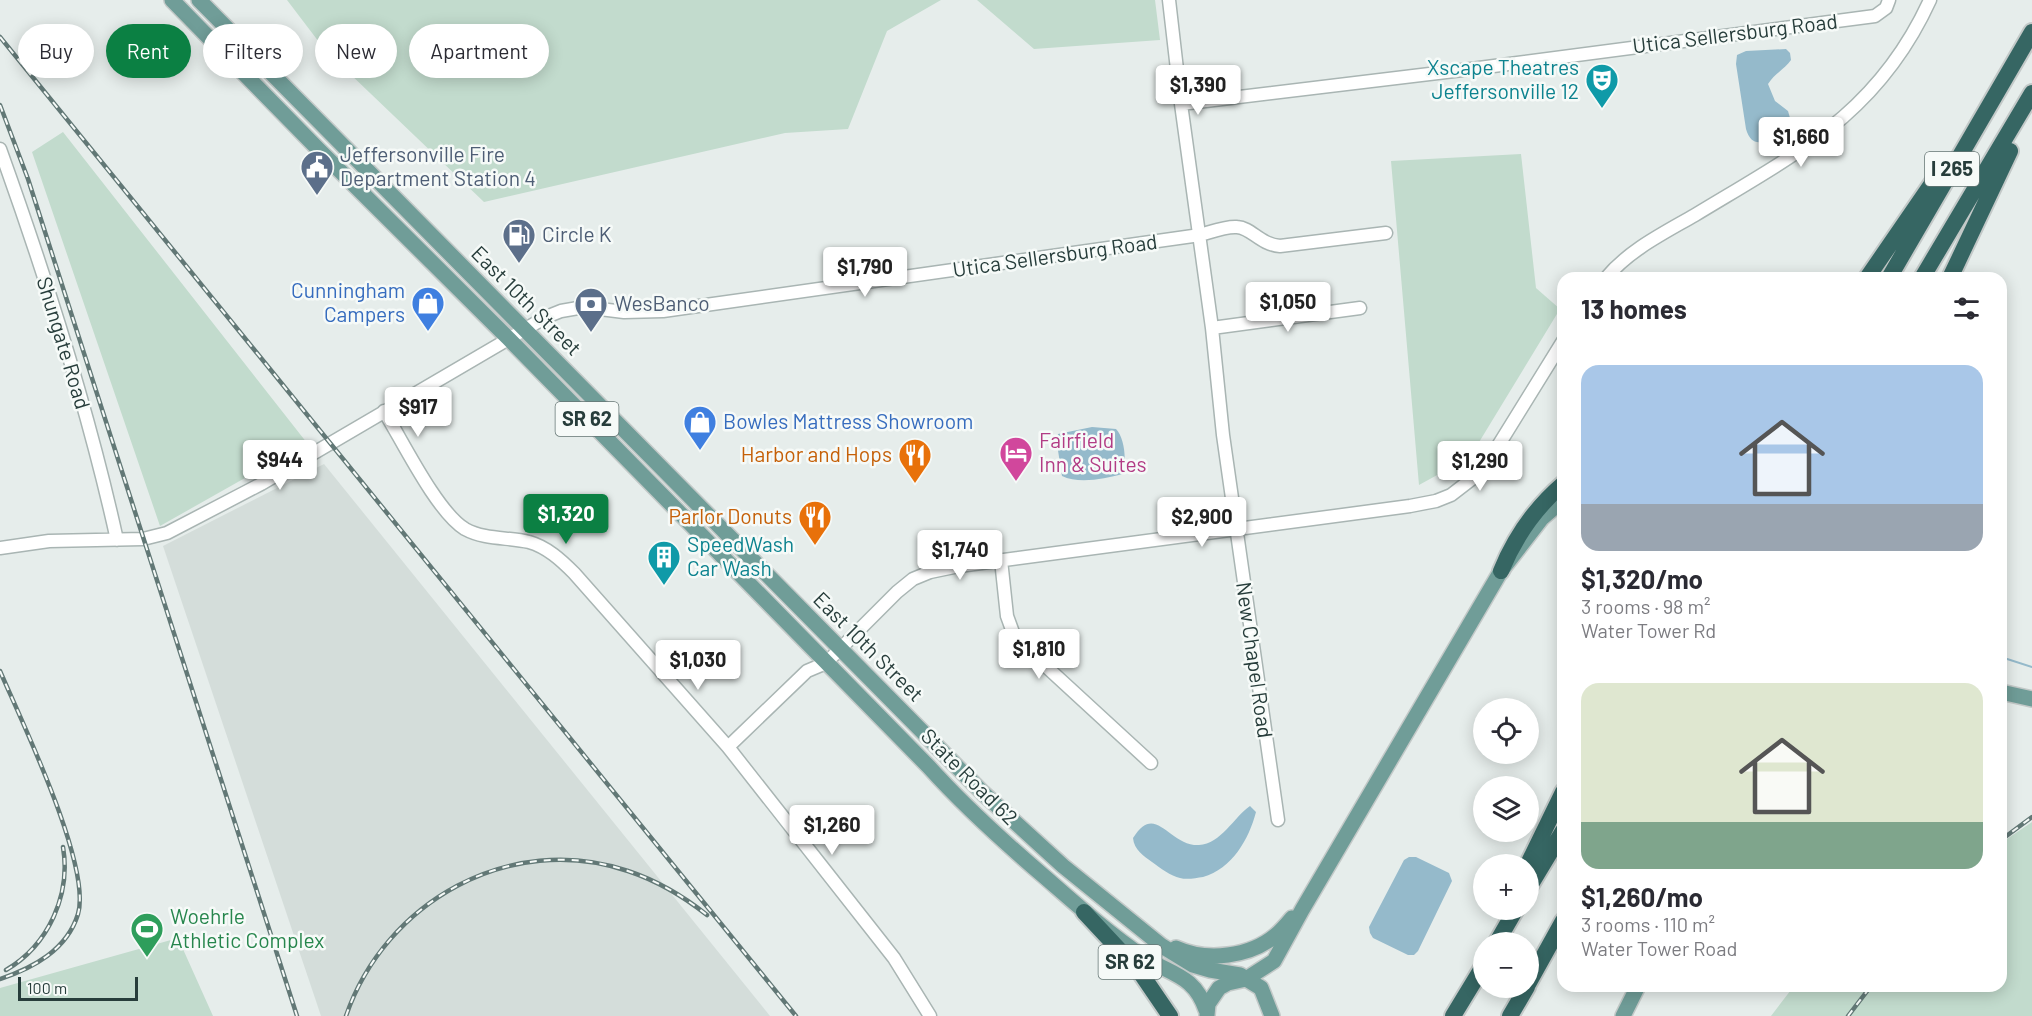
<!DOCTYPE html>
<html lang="en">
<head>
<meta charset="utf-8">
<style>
	body { margin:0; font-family:Barlow,sans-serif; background:#f2f2f3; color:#2b2b33; height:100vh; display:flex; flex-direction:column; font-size:22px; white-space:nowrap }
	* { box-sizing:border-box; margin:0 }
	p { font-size:20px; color:#7c7c81 }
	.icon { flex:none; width:33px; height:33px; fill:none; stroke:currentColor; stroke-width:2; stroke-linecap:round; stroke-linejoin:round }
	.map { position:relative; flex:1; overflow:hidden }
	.panel { position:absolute; left:1557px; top:272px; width:450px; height:720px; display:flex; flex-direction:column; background:#fff; border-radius:18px; box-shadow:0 3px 15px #0003 }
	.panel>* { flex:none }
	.guide { position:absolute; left:18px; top:24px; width:570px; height:54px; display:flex; gap:12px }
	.controls { position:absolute; left:1473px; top:698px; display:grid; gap:12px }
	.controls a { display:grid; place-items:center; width:66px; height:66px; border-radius:50%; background:#fff; box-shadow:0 3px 15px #0003; font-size:30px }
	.scale { position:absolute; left:18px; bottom:15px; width:120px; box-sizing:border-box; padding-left:6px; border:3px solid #273d3b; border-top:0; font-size:16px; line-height:21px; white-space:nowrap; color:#273d3b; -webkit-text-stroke:4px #f6faf8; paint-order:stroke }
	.price { position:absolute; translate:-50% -51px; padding:0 14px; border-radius:6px; background:#fff; color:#222; font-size:20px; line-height:39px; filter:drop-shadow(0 2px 3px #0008) }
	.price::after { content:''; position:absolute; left:50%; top:36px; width:18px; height:14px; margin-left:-9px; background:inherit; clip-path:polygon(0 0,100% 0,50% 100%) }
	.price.current { background:#0b8043; color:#fff }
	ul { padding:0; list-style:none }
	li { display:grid; align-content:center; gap:12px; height:318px; padding:0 24px }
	li span { display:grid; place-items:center; height:186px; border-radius:18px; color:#555 }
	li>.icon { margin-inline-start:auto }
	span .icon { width:108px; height:108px; fill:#fffc; stroke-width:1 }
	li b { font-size:26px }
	h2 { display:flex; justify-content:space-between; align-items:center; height:72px; padding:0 24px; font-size:26px }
	.chip { padding:0 21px; border-radius:27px; background:#fff; box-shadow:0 3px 15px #0003; font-size:21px; line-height:54px }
	.chip.current { background:#0b8043; color:#fff }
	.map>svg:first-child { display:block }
</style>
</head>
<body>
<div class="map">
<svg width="2032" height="1016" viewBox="0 0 2032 1016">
	<rect width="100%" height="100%" fill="#e6edeb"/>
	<path fill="#d4ddda" d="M324,464L770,1016H321L163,546Z"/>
	<path fill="#c2dbcd" d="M287,0H941L887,31L848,129L785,133L484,202L325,50Z
		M977,0H1155L1160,40L1034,49Z
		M63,132L307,443L160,526L32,152Z
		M1521,154L1536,288L1560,309L1470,457L1419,485L1391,161Z
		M2032,822V1016H1771L1794,986H2001V843Z
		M178,938L213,1016H0V988Z"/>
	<path fill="#95bacb" d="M1786,49L1790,53L1791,60C1785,69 1774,74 1768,84L1775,101L1788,111L1790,118C1781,132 1754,158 1746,129L1736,64L1737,55L1746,51Z
		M1092,427L1116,429C1125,438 1127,463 1122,474C1105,479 1078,484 1062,476L1057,444L1058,434Z
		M1250,806L1256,812C1249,839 1232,869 1203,877C1196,878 1187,880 1180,878C1171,876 1160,868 1152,862C1144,856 1134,850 1133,838C1156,801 1168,846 1199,845C1221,844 1234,817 1250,806Z
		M1409,857H1416L1449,873L1452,881L1418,951L1414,955H1408L1373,938L1370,933L1369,927L1404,860Z"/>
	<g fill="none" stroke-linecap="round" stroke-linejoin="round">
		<path stroke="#95bacb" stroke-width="2" d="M2001,657L2032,667"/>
		<defs>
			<path id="minor" d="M1169,0L1181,104L1212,328L1223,435L1278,820
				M1181,104L1471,69L1875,16L1886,8L1889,0
				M0,149C46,277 88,408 117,540
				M1606,278C1629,250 1664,233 1695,215C1797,153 1878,114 1930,0
				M1212,328L1360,308
				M384,411C403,442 437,512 465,529C485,540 508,537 529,542C547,547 561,560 574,573L728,747L894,958L930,1016
				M0,548L49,541L143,539L167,533L261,484L546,317L561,311L584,307L624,312L663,311L1200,235C1211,232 1226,226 1237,227C1252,228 1259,244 1280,246L1386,233
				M1001,560L1007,616L1015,638L1151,763
				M728,747L807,671L826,663L897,592L913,579L930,572L959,566L1410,506L1436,501L1451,495L1477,475L1498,446L1563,341"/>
			<path id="major" d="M172,0L318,149L509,339L929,767C965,807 1005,843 1046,878C1077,905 1108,933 1142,956C1170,975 1194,974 1206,1010
				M199,0L983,793L1063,866L1162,946L1193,965L1210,970L1240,975L1261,988L1272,1016
				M2001,692L2032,699
				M1176,948C1207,962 1250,957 1276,935C1282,930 1287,924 1292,918
				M1207,1015L1208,1004L1219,988L1228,983L1246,979L1274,961L1302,910L1501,571L1542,518L1563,500
				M1623,1016L1638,986"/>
			<path id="highway" d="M1867,278L1933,182
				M1889,278L2032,32
				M1922,278L2032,93
				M1950,278L2010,151
				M1501,571C1515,537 1535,508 1563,484
				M1528,864L1563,792
				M1528,889L1563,831
				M1084,912L1140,972L1170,1016
				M1497,942L1516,909
				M1528,984L1563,921
				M1453,1016L1484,965
				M1510,1016L1527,987"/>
		</defs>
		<use href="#minor" stroke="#a9b5b3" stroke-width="15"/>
		<use href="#major" stroke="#c3c9c8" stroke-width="18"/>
		<use href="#highway" stroke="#c3c9c8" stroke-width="20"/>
		<use href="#minor" stroke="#fff" stroke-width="12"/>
		<use href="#major" stroke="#709d98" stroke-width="15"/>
		<use href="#highway" stroke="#366663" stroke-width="16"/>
		<defs>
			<path id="rail" d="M0,37L796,1016
				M0,105L28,179L297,1016
				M0,671C21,720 92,866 78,914C67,950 33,968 0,979
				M2001,840L2032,817
				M6,970C49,945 71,894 63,847
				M346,1016C385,902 510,831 628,871C658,881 683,896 707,915
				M1848,1016L1871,986"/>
		</defs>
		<use href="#rail" stroke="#627876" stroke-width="4.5"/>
		<use href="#rail" stroke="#f6faf8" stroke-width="2" stroke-dasharray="7" stroke-linecap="butt"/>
	</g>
	<defs>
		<symbol id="theatre-pin" viewBox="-11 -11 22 30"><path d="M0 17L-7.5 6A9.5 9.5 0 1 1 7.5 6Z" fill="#0f9aa8" stroke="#f6faf8"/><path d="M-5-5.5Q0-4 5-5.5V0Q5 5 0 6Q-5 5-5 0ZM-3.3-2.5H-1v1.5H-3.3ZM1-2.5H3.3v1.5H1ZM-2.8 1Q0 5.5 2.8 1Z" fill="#fff"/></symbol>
		<symbol id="civic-pin" viewBox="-11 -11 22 30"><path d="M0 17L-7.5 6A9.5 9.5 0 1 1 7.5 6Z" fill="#5c6f8a" stroke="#f6faf8"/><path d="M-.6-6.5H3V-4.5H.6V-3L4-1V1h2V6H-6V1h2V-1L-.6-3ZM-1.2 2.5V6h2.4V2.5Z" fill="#fff"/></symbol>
		<symbol id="fuel-pin" viewBox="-11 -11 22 30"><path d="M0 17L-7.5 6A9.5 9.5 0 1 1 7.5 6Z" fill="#5c6f8a" stroke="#f6faf8"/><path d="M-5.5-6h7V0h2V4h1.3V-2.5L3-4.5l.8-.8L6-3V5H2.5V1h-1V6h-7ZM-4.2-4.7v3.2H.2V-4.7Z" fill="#fff"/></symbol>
		<symbol id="shop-pin" viewBox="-11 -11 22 30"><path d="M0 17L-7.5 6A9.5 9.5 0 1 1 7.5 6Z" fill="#3f7fe0" stroke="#f6faf8"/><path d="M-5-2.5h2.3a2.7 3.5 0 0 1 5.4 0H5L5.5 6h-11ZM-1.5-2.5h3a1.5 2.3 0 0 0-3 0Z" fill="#fff"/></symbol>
		<symbol id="bank-pin" viewBox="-11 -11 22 30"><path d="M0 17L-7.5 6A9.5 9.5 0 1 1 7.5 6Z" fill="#5c6f8a" stroke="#f6faf8"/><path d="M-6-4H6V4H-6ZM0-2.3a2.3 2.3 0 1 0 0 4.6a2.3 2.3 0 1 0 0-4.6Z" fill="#fff"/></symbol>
		<symbol id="hotel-pin" viewBox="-11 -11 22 30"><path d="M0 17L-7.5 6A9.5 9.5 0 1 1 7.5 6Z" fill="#d1479c" stroke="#f6faf8"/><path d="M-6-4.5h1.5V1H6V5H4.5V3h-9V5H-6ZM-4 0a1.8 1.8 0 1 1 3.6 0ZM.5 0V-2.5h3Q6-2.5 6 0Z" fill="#fff"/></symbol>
		<symbol id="restaurant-pin" viewBox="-11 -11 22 30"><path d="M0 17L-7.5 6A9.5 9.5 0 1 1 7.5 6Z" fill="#e8710a" stroke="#f6faf8"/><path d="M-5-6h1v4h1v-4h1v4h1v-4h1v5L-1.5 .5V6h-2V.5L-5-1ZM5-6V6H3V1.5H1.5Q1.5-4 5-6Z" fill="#fff"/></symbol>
		<symbol id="building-pin" viewBox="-11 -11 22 30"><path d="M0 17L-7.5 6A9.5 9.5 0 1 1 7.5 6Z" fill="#0f9aa8" stroke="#f6faf8"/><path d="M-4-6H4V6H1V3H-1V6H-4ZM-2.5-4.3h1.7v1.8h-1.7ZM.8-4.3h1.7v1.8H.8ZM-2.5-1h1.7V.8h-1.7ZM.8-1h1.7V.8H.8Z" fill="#fff"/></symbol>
		<symbol id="stadium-pin" viewBox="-11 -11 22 30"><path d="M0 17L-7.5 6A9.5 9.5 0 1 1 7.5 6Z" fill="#2e9e5b" stroke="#f6faf8"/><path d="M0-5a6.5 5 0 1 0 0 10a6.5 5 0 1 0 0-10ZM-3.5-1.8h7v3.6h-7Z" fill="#fff"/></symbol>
	</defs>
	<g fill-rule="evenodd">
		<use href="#theatre-pin" x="1583" y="61" width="38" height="52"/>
		<use href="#civic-pin" x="298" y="148" width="38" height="52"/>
		<use href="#fuel-pin" x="500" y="216" width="38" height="52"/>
		<use href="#shop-pin" x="409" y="284" width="38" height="52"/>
		<use href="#bank-pin" x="572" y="285" width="38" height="52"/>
		<use href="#shop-pin" x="681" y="403" width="38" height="52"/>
		<use href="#hotel-pin" x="997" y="434" width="38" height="52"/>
		<use href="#restaurant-pin" x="896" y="436" width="38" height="52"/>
		<use href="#restaurant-pin" x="796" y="498" width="38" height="52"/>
		<use href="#building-pin" x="645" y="538" width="38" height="52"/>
		<use href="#stadium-pin" x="128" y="910" width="38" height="52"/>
	</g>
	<g text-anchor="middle" stroke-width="5" stroke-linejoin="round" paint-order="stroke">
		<g fill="#f6faf8" stroke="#657674" stroke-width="1.5">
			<rect x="1925" y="152" width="54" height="34" rx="4.5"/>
			<rect x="555.5" y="402" width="63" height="34" rx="4.5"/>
			<rect x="1098.5" y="945" width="63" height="34" rx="4.5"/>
		</g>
		<g font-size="20" font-weight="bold" fill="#273d3b">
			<text x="1952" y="176">I 265</text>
			<text x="587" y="426">SR 62</text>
			<text x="1130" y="969">SR 62</text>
		</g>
		<g font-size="21" fill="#273d3b" stroke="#f6faf8">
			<text transform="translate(1735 34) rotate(-7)" y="7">Utica Sellersburg Road</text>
			<text transform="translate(1055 256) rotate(-8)" y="7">Utica Sellersburg Road</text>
			<text transform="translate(526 301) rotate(45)" y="7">East 10th Street</text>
			<text transform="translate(63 343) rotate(73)" y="7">Shungate Road</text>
			<text transform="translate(868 647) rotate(45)" y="7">East 10th Street</text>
			<text transform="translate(1254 660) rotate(82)" y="7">New Chapel Road</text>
			<text transform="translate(969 777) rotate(45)" y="7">State Road 62</text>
		</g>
		<g font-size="21" fill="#0d838f" stroke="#f6faf8" text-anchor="end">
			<text x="1579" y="75">Xscape Theatres<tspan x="1579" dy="24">Jeffersonville 12</tspan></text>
			<text x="687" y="552" text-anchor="start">SpeedWash<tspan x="687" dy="24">Car Wash</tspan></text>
		</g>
		<g font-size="21" fill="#4e5e75" stroke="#f6faf8" text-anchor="start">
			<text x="340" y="162">Jeffersonville Fire<tspan x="340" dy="24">Department Station 4</tspan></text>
			<text x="542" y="242">Circle K</text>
			<text x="614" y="311">WesBanco</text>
		</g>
		<g font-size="21" fill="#366cbe" stroke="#f6faf8" text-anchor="end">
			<text x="405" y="298">Cunningham<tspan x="405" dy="24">Campers</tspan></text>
			<text x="723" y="429" text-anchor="start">Bowles Mattress Showroom</text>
		</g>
		<g font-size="21" fill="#b23c85" stroke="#f6faf8" text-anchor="start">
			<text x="1039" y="448">Fairfield<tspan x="1039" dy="24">Inn &amp; Suites</tspan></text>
		</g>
		<g font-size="21" fill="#c56008" stroke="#f6faf8" text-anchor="end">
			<text x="892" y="462">Harbor and Hops</text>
			<text x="792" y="524">Parlor Donuts</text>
		</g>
		<g font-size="21" fill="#27864d" stroke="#f6faf8" text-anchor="start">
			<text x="170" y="924">Woehrle<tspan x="170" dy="24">Athletic Complex</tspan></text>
		</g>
	</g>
</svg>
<div class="controls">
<a><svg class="icon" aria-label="locate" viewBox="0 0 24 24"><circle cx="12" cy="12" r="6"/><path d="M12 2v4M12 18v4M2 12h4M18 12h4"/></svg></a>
<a><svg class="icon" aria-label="layers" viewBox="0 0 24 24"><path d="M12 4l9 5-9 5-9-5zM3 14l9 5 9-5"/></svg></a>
<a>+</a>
<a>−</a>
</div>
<div class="scale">100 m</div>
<b class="price" style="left:1198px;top:116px">$1,390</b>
<b class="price" style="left:1801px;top:168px">$1,660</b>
<b class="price" style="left:865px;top:298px">$1,790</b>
<b class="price" style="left:1288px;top:333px">$1,050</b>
<b class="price" style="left:418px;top:438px">$917</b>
<b class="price" style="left:280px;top:491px">$944</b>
<b class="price" style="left:1480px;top:492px">$1,290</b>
<b class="price current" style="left:566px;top:545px">$1,320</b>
<b class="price" style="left:1202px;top:548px">$2,900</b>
<b class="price" style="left:960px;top:581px">$1,740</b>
<b class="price" style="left:1039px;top:680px">$1,810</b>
<b class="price" style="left:698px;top:691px">$1,030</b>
<b class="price" style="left:832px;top:856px">$1,260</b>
<div class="guide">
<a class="chip">Buy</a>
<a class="chip current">Rent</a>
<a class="chip">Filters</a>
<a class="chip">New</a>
<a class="chip">Apartment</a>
</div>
<section class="panel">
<h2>13 homes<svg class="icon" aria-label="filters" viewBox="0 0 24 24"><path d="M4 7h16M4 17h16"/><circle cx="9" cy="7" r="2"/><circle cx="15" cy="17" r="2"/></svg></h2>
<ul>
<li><span style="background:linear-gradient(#a9c7e8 75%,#9aa5b1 0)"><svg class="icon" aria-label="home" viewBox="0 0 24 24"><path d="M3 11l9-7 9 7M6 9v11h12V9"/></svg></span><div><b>$1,320/mo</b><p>3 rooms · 98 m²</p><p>Water Tower Rd</p></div></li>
<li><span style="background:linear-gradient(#dfe7d0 75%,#7fa58c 0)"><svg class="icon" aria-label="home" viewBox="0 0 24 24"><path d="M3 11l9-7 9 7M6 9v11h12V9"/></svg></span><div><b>$1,260/mo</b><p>3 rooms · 110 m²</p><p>Water Tower Road</p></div></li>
</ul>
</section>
</div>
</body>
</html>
